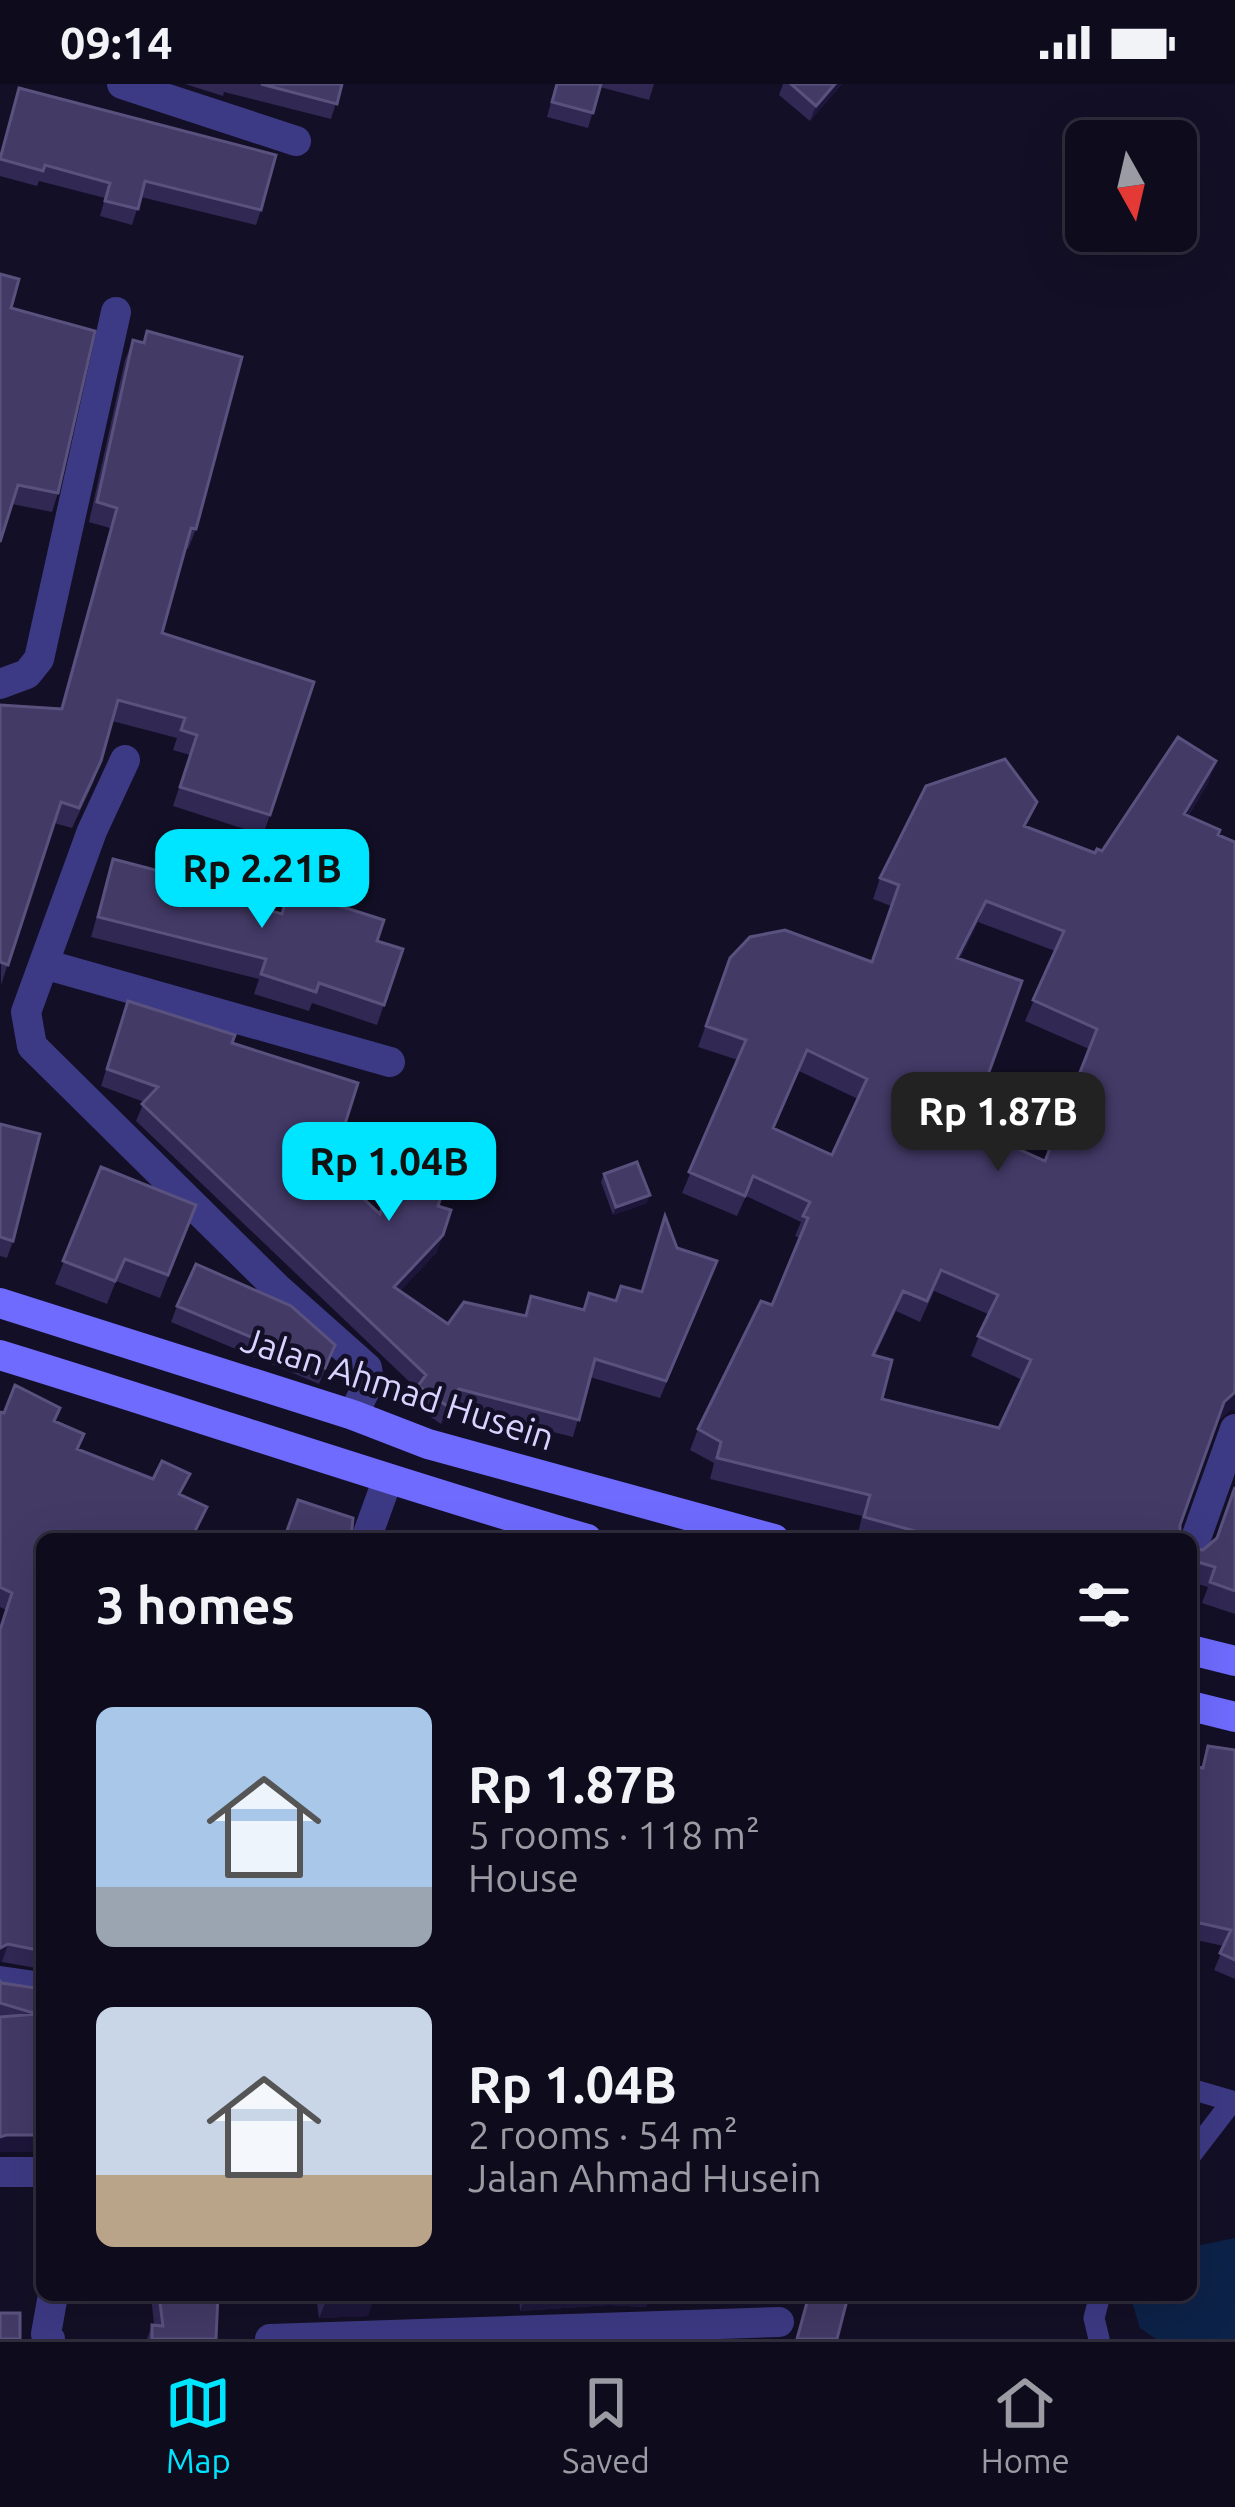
<!DOCTYPE html>
<html lang="en">
<head>
<meta charset="utf-8">
<style>
	body { margin:0; font-family:Ubuntu,sans-serif; background:#1c1929; color:#f1f3f6; height:100vh; display:flex; flex-direction:column; font-size:45px; white-space:nowrap }
	* { box-sizing:border-box; margin:0 }
	p { font-size:39px; color:#9b9ba3 }
	.icon { flex:none; width:66px; height:66px; fill:none; stroke:currentColor; stroke-width:2; stroke-linecap:round; stroke-linejoin:round }
	.map { position:relative; flex:1; overflow:hidden }
	.sheet { position:absolute; left:36px; top:1449px; width:1161px; height:768px; display:flex; flex-direction:column; background:#0e0b1c; border-radius:18px; box-shadow:0 12px 48px #0002,0 0 0 3px #2e2b3b }
	.sheet>* { flex:none }
	.needle { width:78px; rotate:172deg }
	.fabs { position:absolute; left:1065px; top:36px; display:grid; gap:24px }
	.fabs a { display:grid; place-items:center; width:132px; height:132px; border-radius:18px; background:#0e0b1c; box-shadow:0 12px 48px #0002,0 0 0 3px #2e2b3b; font-size:60px }
	.price { position:absolute; translate:-50% -102px; padding:0 27px; border-radius:24px; background:#00e5ff; color:#111; font-size:39px; line-height:78px; filter:drop-shadow(0 3px 6px #0008) }
	.price::after { content:''; position:absolute; left:50%; top:72px; width:36px; height:27px; margin-left:-18px; background:inherit; clip-path:polygon(0 0,100% 0,50% 100%) }
	.price.selected { background:#222; color:#fff }
	ul { padding:0; list-style:none }
	li { display:flex; align-items:center; gap:36px; height:300px; padding:0 60px }
	li span { display:grid; place-items:center; flex:none; width:336px; height:240px; border-radius:18px; color:#555 }
	li>.icon { margin-inline-start:auto }
	span .icon { width:144px; height:144px; fill:#fffc; stroke-width:1 }
	li b { font-size:51px }
	h2 { display:flex; justify-content:space-between; align-items:center; height:144px; padding:0 60px; font-size:51px }
	.status { display:flex; justify-content:space-between; align-items:center; height:84px; padding:0 60px; background:#0e0b1c; direction:ltr }
	.status svg { height:33px; fill:currentColor }
	.menu { display:flex; justify-content:space-around; align-items:center; height:168px; border-top:3px solid #2e2b3b; background:#0e0b1c; font-size:33px; color:#9b9ba3 }
	.menu a { display:grid; justify-items:center; gap:6px }
	.menu .selected { color:#00e5ff }
	.map>svg:first-child { display:block }
</style>
</head>
<body>
<div class="status"><b>09:14</b><svg viewBox="0 0 49 12"><path d="M0 12V9h3v3zM5 12V6h3v6zM10 12V3h3v9zM15 12V0h3v12zM26 1h20v11H26zM47 4h2v5h-2z"/></svg></div>
<div class="map">
<svg width="1235" height="2255" viewBox="0 0 1235 2255">
	<rect width="100%" height="100%" fill="#130f26"/>
	<path fill="#0c2248" d="M1235,2154V2255H1156L1140,2244L1130,2211H1191V2163Z"/>
	<g fill="none" stroke-linecap="round" stroke-linejoin="round">
		<path stroke="#3d3a85" stroke-width="21" d="M1191,2005L1235,2018
			M1191,2071L1231,2019
			M1099,2255L1094,2234L1100,2211"/>
		<path stroke="#3d3a85" stroke-width="30" d="M122,0L296,57
			M0,600L27,590L39,575L116,228
			M125,676L92,747L26,928L32,962L277,1204L367,1284L369,1298L353,1331
			M44,880L390,978
			M366,1455L387,1397
			M1191,1468L1235,1345
			M0,1897L42,1903
			M0,2088H42
			M50,2255L46,2250L53,2211
			M270,2255L779,2238"/>
		<path stroke="#6f6bff" stroke-width="30" d="M0,1219L353,1331L428,1360L774,1455
			M0,1271C196,1331 390,1398 587,1455
			M1191,1566L1235,1577
			M1191,1622L1235,1633"/>
	</g>
	<path fill="#312854" fill-rule="evenodd" d="M185,0H342L331,35L224,8L223,12Z
		M556,0H654L649,16L600,3L588,44L547,33Z
		M783,0H842L810,37L779,11Z
		M19,4L261,126L256,141L141,113L132,141L100,132L105,114L39,97L37,102L0,92V71Z
		M11,224L58,409L52,428L12,420Z
		M147,247L196,445L188,465L185,464L162,549L270,731L263,751L173,722L190,671L173,666L177,654L112,637L94,697L72,744L54,739L1,901L0,621L60,625L110,444L89,438L125,276L133,256L143,259Z
		M1209,698L1188,732L1218,751L1230,1326L1217,1338L1180,1441V1452L1182,1455H862L857,1454L862,1432L710,1395L714,1379L690,1366L698,1345L772,1221L800,1154L795,1152L801,1138L746,1112L737,1132L682,1109L738,976L698,963L730,874L872,878L891,822L873,815L880,794L1027,743L1095,769ZM978,838L1055,867L1025,937L1089,965L1045,1077L980,1048L981,1010L960,875ZM799,987L858,1015L832,1071L774,1044ZM934,1207L988,1230L971,1272L1022,1296L999,1344L882,1315L875,1272L896,1227L920,1238Z
		M113,775L164,798L403,865L377,941L312,919L309,927L254,910L259,895L91,853Z
		M122,934L232,959L331,1084L380,1130L438,1122L437,1168L400,1207L448,1240L524,1232L531,1212L583,1226L641,1208L665,1132L677,1164L711,1194L660,1314L590,1293L573,1353L453,1323L441,1340L412,1320L417,1305L136,1037L144,1018L101,1002Z
		M0,1040L13,1157L7,1174L0,1172Z
		M101,1083L196,1121L160,1214L116,1197L107,1220L55,1200Z
		M604,1090L647,1119L613,1131L601,1098Z
		M177,1222L335,1261L319,1300L171,1238Z
		M0,1328L55,1338L78,1365L207,1423L195,1451L42,1455V1885L2,1878L6,1526L0,1523Z
		M1235,1403V1530L1202,1519L1208,1503L1191,1498V1465L1203,1466L1217,1454Z
		M1208,1662L1235,1666V1895L1214,1886L1224,1862L1191,1855V1682L1201,1684Z
		M0,1897L2,1899L42,1905V2068H0Z
		M151,2211H266L218,2220L216,2255H147L152,2241H154Z
		M316,2211H373L368,2232L319,2234Z
		M519,2211H650L646,2223L609,2221L520,2227Z"/>
	<path fill="#1d163a" d="M835,0H842L810,37L816,22Z
		M1216,677L1209,698L1176,750L1184,730Z
		M986,817L978,838L950,895L957,874Z
		M650,1111L647,1119L613,1131L616,1123Z
		M443,1151L437,1168L388,1220L394,1203Z
		M903,1207L896,1227L865,1292L873,1271Z
		M459,1305L453,1323L441,1340L447,1322Z
		M1235,1308V1327L1230,1326L1217,1338L1224,1318Z
		M8,1860L2,1878H0V1864Z
		M6,2051H42V2068H0V2053Z
		M216,2211H266L212,2221Z
		M526,2211H650L646,2223L609,2221L520,2227Z
		M374,2215L368,2232L319,2234L326,2217Z"/>
	<path fill="#433a66" stroke="#5a527e" stroke-width="3" fill-rule="evenodd" d="M261,0H342L337,20Z
		M557,0H601L593,29L552,18Z
		M791,0H835L816,22Z
		M19,4L276,71L261,126L145,97L138,125L105,117L110,99L45,81L43,87L0,75Z
		M0,190L19,195L11,224L95,247L58,409L18,401L0,458Z
		M147,247L242,273L196,445L191,444L162,549L314,598L270,731L180,703L197,651L181,646L185,634L118,616L101,677L79,724L61,718L8,881L0,878V621L62,625L117,424L97,418L133,256L144,259Z
		M1178,653L1216,677L1184,730L1220,746L1218,751L1235,758V1308L1224,1318L1180,1441V1452L1182,1455H944L864,1433L870,1411L717,1374L721,1358L698,1345L761,1217L772,1221L808,1134L803,1132L810,1118L753,1092L745,1112L689,1088L746,956L706,942L730,874L750,853L785,846L872,878L899,801L880,794L926,702L1005,675L1037,718L1024,742L1095,769L1097,765L1102,767ZM986,817L1064,847L1033,916L1097,945L1045,1077L979,1047L993,1016L981,1010L1022,897L957,874ZM807,966L867,995L832,1071L773,1044ZM941,1186L998,1211L978,1252L1031,1276L999,1344L882,1315L892,1276L873,1271L903,1207L927,1217Z
		M113,775L167,789L164,798L282,830L289,806L384,836L377,857L403,865L384,921L319,899L316,908L261,890L266,875L98,833Z
		M128,917L235,951L232,959L358,999L331,1084L380,1130L401,1068L450,1086L438,1122L451,1126L443,1151L394,1203L448,1240L464,1218L526,1232L531,1212L584,1226L589,1209L616,1217L621,1202L642,1208L665,1132L677,1164L717,1177L666,1297L595,1275L579,1336L459,1305L447,1322L418,1302L426,1291L142,1020L158,1003L107,985Z
		M0,1040L40,1050L13,1157L0,1153Z
		M637,1078L650,1111L616,1123L604,1090Z
		M101,1083L196,1121L168,1191L125,1175L115,1197L63,1177Z
		M196,1180L291,1222L335,1261L325,1284L177,1222Z
		M15,1301L60,1324L54,1337L84,1350L77,1365L153,1395L162,1377L190,1390L179,1410L207,1423L193,1451L203,1455H42V1867L8,1860L0,1864V1546L12,1509L0,1503V1328L4,1329Z
		M1235,1403V1507L1210,1498L1215,1483L1191,1476V1465L1203,1466L1217,1454Z
		M298,1416L353,1434L351,1454L354,1455H284Z
		M1208,1662L1235,1666V1876L1220,1869L1231,1846L1191,1837V1682L1203,1684Z
		M0,1897L2,1899L42,1905V2051H6L0,2053V1933L37,1930L0,1919Z
		M159,2211H218L216,2255H152V2241L163,2242Z
		M325,2211H373L374,2215L326,2217Z
		M809,2211H826L847,2216L837,2255H797Z
		M0,2229H20V2255H0Z"/>
	<g text-anchor="middle" stroke-width="9" stroke-linejoin="round" paint-order="stroke">
		<g font-size="36" fill="#d9d4ff" stroke="#130f26">
			<text transform="translate(398 1304) rotate(18)" y="13">Jalan Ahmad Husein</text>
		</g>
	</g>
</svg>
<div class="fabs">
<a><svg class="needle" viewBox="-14 -14 28 28"><path d="M0-13l5 13h-10z" fill="#e53935"/><path d="M0 13l5-13h-10z" fill="#9b9ba3"/></svg></a>
</div>
<b class="price" style="left:262px;top:847px">Rp 2.21B</b>
<b class="price selected" style="left:998px;top:1090px">Rp 1.87B</b>
<b class="price" style="left:389px;top:1140px">Rp 1.04B</b>
<section class="sheet">
<h2>3 homes<svg class="icon" aria-label="filters" viewBox="0 0 24 24"><path d="M4 7h16M4 17h16"/><circle cx="9" cy="7" r="2"/><circle cx="15" cy="17" r="2"/></svg></h2>
<ul>
<li><span style="background:linear-gradient(#a9c7e8 75%,#9aa5b1 0)"><svg class="icon" aria-label="home" viewBox="0 0 24 24"><path d="M3 11l9-7 9 7M6 9v11h12V9"/></svg></span><div><b>Rp 1.87B</b><p>5 rooms · 118 m²</p><p>House</p></div></li>
<li><span style="background:linear-gradient(#c9d6e8 70%,#b9a48a 0)"><svg class="icon" aria-label="home" viewBox="0 0 24 24"><path d="M3 11l9-7 9 7M6 9v11h12V9"/></svg></span><div><b>Rp 1.04B</b><p>2 rooms · 54 m²</p><p>Jalan Ahmad Husein</p></div></li>
</ul>
</section>
</div>
<nav class="menu">
<a class="selected"><svg class="icon" aria-label="map" viewBox="0 0 24 24"><path d="M3 6l6-2 6 2 6-2v14l-6 2-6-2-6 2zM9 4v14M15 6v14"/></svg>Map</a>
<a><svg class="icon" aria-label="saved" viewBox="0 0 24 24"><path d="M7 4h10v16l-5-4-5 4z"/></svg>Saved</a>
<a><svg class="icon" aria-label="home" viewBox="0 0 24 24"><path d="M3 11l9-7 9 7M6 9v11h12V9"/></svg>Home</a>
</nav>
</body>
</html>
